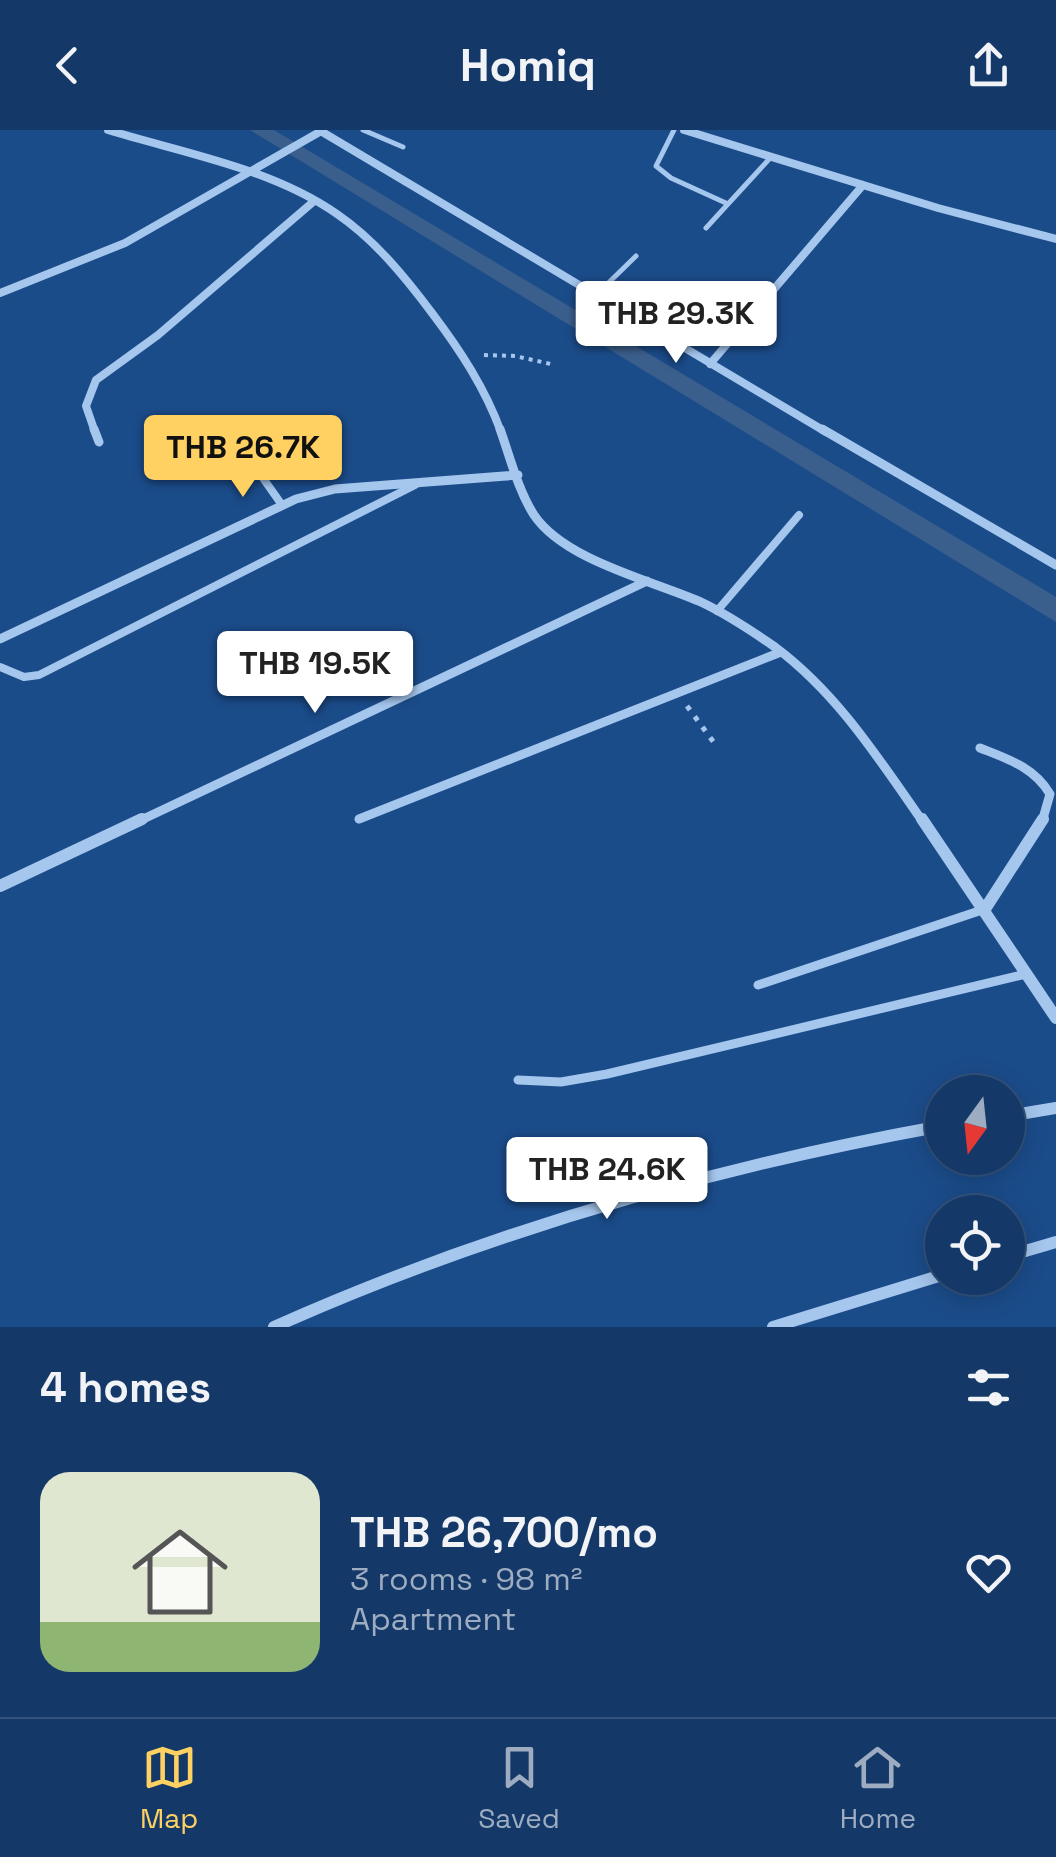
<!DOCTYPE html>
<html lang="en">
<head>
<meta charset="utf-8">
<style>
	body { margin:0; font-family:"Space Grotesk",sans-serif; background:#214471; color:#f1f3f6; height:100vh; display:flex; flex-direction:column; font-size:38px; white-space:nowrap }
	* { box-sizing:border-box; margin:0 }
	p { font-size:32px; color:#9dacc0 }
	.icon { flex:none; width:55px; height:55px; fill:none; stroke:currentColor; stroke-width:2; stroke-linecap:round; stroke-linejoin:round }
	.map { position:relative; height:1197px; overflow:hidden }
	.sheet { display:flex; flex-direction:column; background:#143968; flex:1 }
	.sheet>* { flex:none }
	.needle { width:65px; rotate:195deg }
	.controls { position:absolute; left:925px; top:945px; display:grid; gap:20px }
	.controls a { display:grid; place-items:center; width:100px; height:100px; border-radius:50%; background:#143968; box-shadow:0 5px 25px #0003,0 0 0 2px #33537c; font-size:50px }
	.price { position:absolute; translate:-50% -85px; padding:0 22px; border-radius:10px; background:#fff; color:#222; font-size:32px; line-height:65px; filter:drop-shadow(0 2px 5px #0008) }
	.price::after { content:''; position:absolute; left:50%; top:60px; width:30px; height:22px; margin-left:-15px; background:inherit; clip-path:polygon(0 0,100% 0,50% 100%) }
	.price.selected { background:#fed162; color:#111 }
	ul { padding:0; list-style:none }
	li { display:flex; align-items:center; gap:30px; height:250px; padding:0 40px }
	li span { display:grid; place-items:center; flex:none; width:280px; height:200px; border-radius:30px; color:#555 }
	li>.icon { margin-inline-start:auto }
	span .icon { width:120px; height:120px; fill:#fffc; stroke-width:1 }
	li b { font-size:42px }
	h2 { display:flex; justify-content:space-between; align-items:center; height:120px; padding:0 40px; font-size:42px }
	header { display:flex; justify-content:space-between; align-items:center; height:130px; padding:0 40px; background:#143968; font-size:45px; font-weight:800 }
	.menu { display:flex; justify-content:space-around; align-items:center; height:140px; border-top:2px solid #33537c; background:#143968; font-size:28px; color:#9dacc0 }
	.menu a { display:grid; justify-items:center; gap:5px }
	.menu .selected { color:#fed162 }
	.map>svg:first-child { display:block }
</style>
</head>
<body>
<header><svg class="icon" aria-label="back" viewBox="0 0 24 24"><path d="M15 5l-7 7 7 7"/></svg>Homiq<svg class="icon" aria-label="share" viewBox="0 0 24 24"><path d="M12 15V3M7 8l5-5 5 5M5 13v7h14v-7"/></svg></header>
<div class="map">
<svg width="1056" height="1197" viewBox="0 0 1056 1197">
	<rect width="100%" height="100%" fill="#1b4c8a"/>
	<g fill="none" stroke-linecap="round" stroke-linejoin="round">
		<path fill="#3b5f8c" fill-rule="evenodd" d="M250,0H274L1056,467V492Z"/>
		<path stroke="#a5c6ed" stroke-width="4" stroke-dasharray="4 5" stroke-linecap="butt" d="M484,225L515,226L555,235"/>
		<path stroke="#a5c6ed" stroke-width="5" stroke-dasharray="5 8" stroke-linecap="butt" d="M687,576L715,614"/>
		<path stroke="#a5c6ed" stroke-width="5" d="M363,0L403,17
			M674,0L656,36L671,48L728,74
			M706,98L772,26
			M595,166L636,126"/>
		<path stroke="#a5c6ed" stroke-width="8" d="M246,324L282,375
			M717,481L799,385
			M0,537L24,547L39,545L415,355"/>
		<path stroke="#a5c6ed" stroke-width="9" d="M758,855L985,779
			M518,950L561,952L607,944L1026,844"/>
		<path stroke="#a5c6ed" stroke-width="8" d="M108,0C183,23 271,38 337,84C375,110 405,147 432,183C460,220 485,258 501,302
			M319,0L826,302
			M684,0L938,78L1056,109
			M0,163L125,113L323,0
			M710,234L863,55
			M95,302L86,276L96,250L158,205L313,72"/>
		<path stroke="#a5c6ed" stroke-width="9" d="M94,299L99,312
			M500,299C510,327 518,360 534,385C565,431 654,451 703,473C728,485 752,501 775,517C837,563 879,629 923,692
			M822,299L1056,435
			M0,509L296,369L335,359L518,345
			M980,618C1008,629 1034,637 1050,664L1042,692
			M359,689L781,522
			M137,692L647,451"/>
		<path stroke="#a5c6ed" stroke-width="12" d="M922,689L1056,888
			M0,756L142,689
			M985,779L1043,689
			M1008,986L1056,978
			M1008,1126L1056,1112
			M274,1197C489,1101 710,1038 942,996
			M773,1197L942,1145"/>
	</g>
</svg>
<div class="controls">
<a><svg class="needle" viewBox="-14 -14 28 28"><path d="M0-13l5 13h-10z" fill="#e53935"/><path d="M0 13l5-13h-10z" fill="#9dacc0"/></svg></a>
<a><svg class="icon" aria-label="locate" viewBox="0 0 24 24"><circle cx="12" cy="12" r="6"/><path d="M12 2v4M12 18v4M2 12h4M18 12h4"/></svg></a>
</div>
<b class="price" style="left:676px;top:236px">THB 29.3K</b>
<b class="price selected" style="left:243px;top:370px">THB 26.7K</b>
<b class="price" style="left:315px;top:586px">THB 19.5K</b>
<b class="price" style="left:607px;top:1092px">THB 24.6K</b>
</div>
<section class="sheet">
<h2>4 homes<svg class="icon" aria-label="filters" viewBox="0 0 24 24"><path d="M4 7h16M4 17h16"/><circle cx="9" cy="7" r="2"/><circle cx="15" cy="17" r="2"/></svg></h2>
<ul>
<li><span style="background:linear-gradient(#dfe7d0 75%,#8fb573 0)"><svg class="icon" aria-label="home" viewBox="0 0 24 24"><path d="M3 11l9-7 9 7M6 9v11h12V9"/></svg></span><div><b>THB 26,700/mo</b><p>3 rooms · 98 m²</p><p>Apartment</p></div><svg class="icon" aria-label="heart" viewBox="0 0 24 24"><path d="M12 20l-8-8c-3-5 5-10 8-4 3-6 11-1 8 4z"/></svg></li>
</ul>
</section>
<nav class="menu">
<a class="selected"><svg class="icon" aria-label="map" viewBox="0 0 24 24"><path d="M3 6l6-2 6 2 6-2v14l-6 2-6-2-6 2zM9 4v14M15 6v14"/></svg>Map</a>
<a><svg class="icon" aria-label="saved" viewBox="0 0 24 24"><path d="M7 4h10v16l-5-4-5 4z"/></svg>Saved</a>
<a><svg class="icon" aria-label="home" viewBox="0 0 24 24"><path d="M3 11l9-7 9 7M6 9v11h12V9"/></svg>Home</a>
</nav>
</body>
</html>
